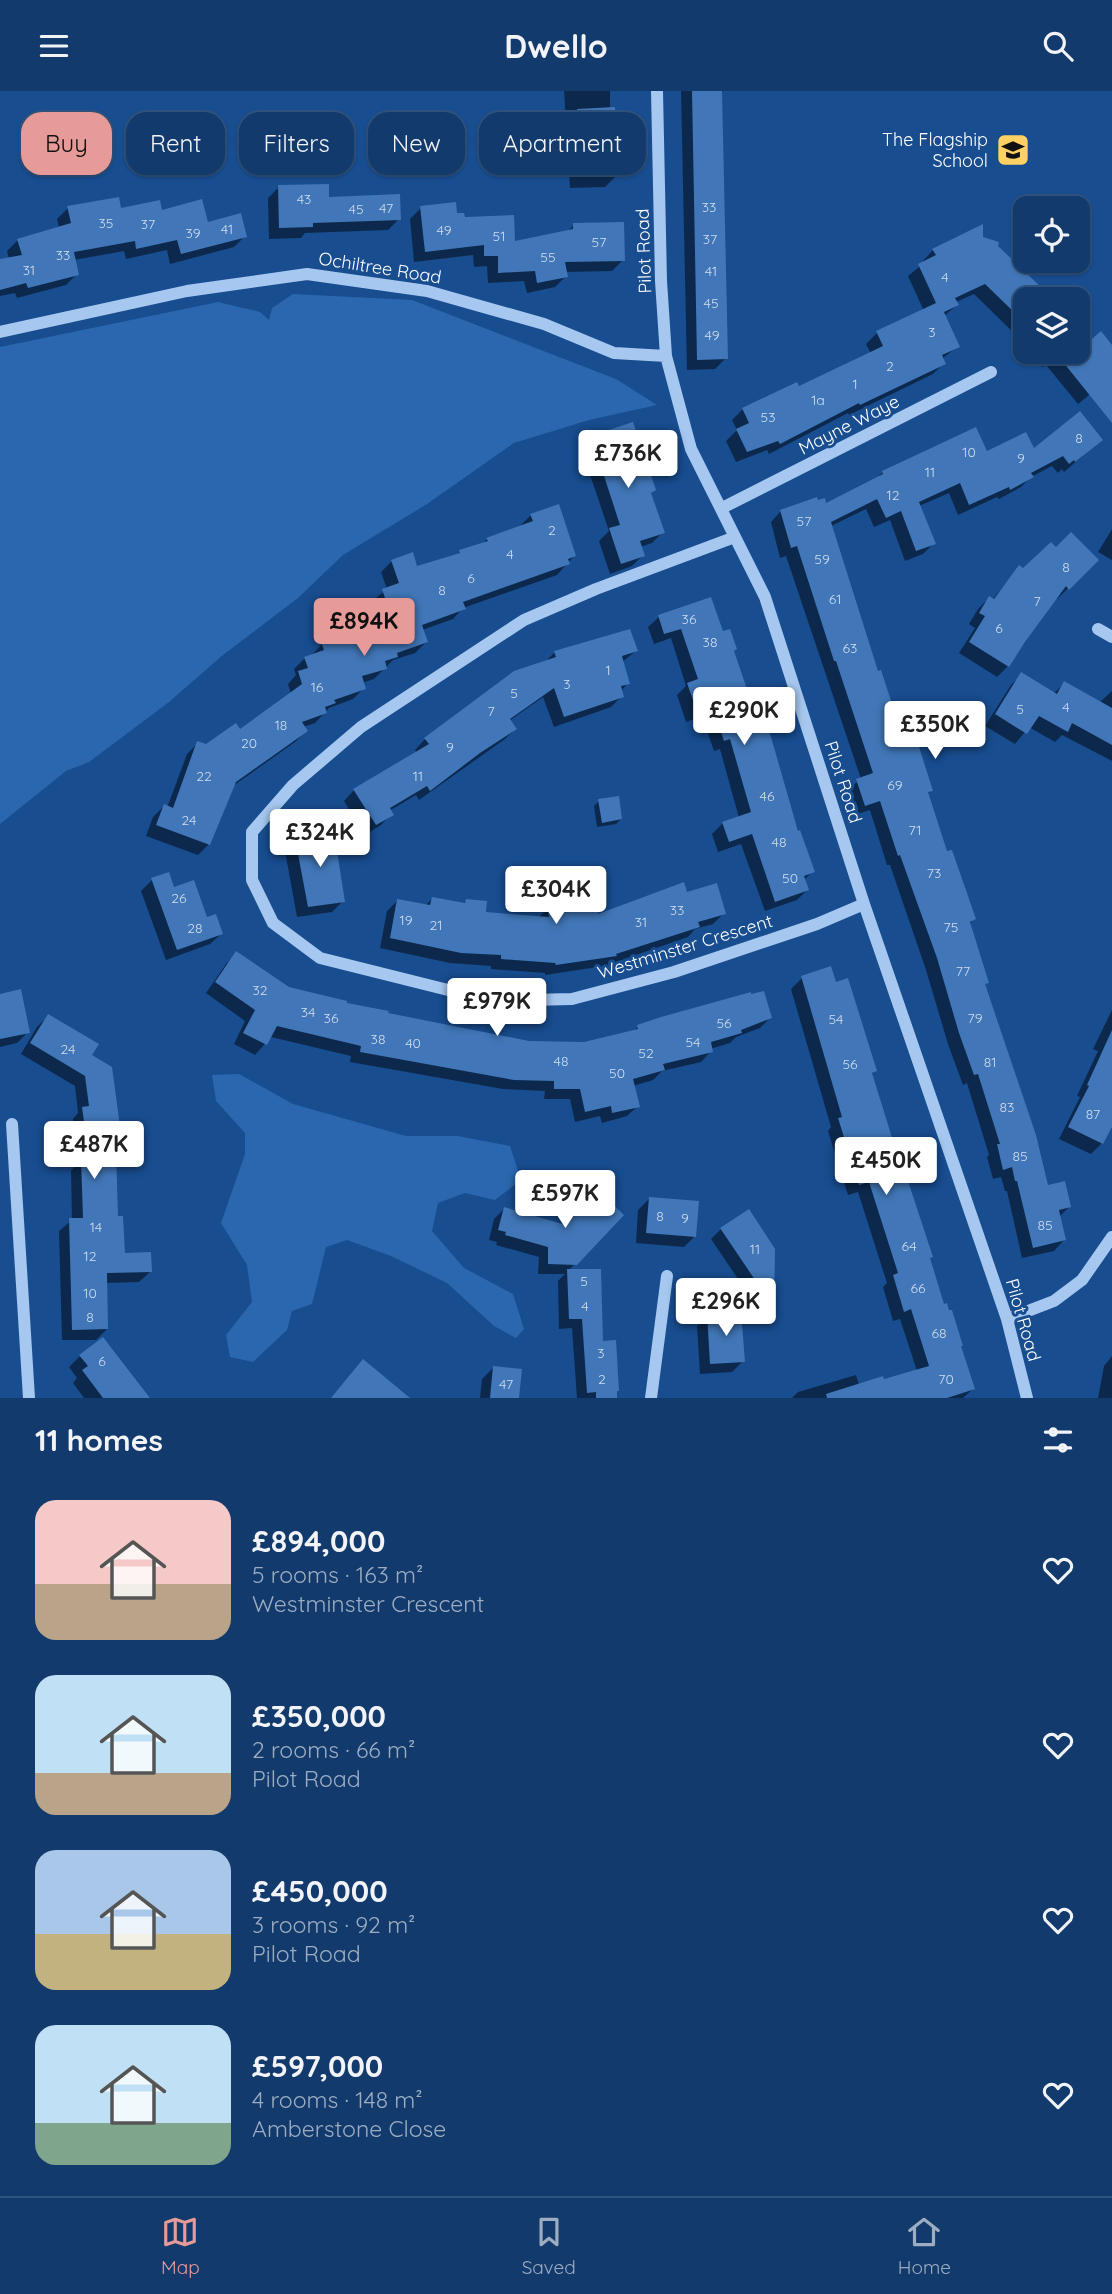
<!DOCTYPE html>
<html lang="en">
<head>
<meta charset="utf-8">
<style>
	body { margin:0; font-family:Quicksand,sans-serif; background:#1f4574; color:#f1f3f6; height:100vh; display:flex; flex-direction:column; font-size:26px; white-space:nowrap }
	* { box-sizing:border-box; margin:0 }
	p { font-size:23px; color:#9cadc2 }
	.icon { flex:none; width:38px; height:38px; fill:none; stroke:currentColor; stroke-width:2; stroke-linecap:round; stroke-linejoin:round }
	.map { position:relative; height:1307px; overflow:hidden }
	.drawer { display:flex; flex-direction:column; background:#123a6c; flex:1 }
	.drawer>* { flex:none }
	.hud { position:absolute; left:21px; top:21px; width:700px; height:63px; display:flex; gap:14px }
	.controls { position:absolute; left:1013px; top:105px; display:grid; gap:14px }
	.controls a { display:grid; place-items:center; width:77px; height:77px; border-radius:14px; background:#123a6c; box-shadow:0 2px 5px #0004,0 0 0 2px #31547f; font-size:35px }
	.price { position:absolute; translate:-50% -60px; padding:0 16px; border-radius:7px; background:#fff; color:#222; font-size:23px; line-height:46px; filter:drop-shadow(0 2px 4px #0008) }
	.price::after { content:''; position:absolute; left:50%; top:42px; width:21px; height:16px; margin-left:-10px; background:inherit; clip-path:polygon(0 0,100% 0,50% 100%) }
	.price.on { background:#e69b98; color:#111 }
	ul { padding:0; list-style:none }
	li { display:flex; align-items:center; gap:21px; height:175px; padding:0 35px }
	li span { display:grid; place-items:center; flex:none; width:196px; height:140px; border-radius:21px; color:#555 }
	li>.icon { margin-inline-start:auto }
	span .icon { width:84px; height:84px; fill:#fffc; stroke-width:1 }
	li b { font-size:30px }
	h2 { display:flex; justify-content:space-between; align-items:center; height:84px; padding:0 35px; font-size:30px }
	.tag { padding:0 24px; border-radius:21px; background:#123a6c; box-shadow:0 2px 5px #0004,0 0 0 2px #31547f; font-size:24px; line-height:63px }
	.tag.on { background:#e69b98; color:#111 }
	header { display:flex; justify-content:space-between; align-items:center; height:91px; padding:0 35px; background:#123a6c; font-size:32px; font-weight:700 }
	.dock { display:flex; justify-content:space-around; align-items:center; height:98px; border-top:2px solid #31547f; background:#123a6c; font-size:19px; color:#9cadc2 }
	.dock a { display:grid; justify-items:center; gap:4px }
	.dock .on { color:#e69b98 }
	.map>svg:first-child { display:block }
</style>
</head>
<body>
<header><svg class="icon" aria-label="menu" viewBox="0 0 24 24"><path d="M4 6h16M4 12h16M4 18h16"/></svg>Dwello<svg class="icon" aria-label="search" viewBox="0 0 24 24"><circle cx="10" cy="10" r="6"/><path d="M15 15l6 6"/></svg></header>
<div class="map">
<svg width="1112" height="1307" viewBox="0 0 1112 1307">
	<rect width="100%" height="100%" fill="#184d90"/>
	<path fill="#2b67ae" d="M293,203L412,209L616,288L657,314L589,329L514,352L427,413L343,464L298,507L223,564L169,611L89,671L66,680L0,733V256L218,211L260,221L269,229L272,217Z
		M239,983L293,1013L406,1045H458L510,1055L521,1089L495,1109L465,1102L438,1112L432,1140L464,1177L513,1203L524,1238L516,1247L494,1235L447,1192L391,1165L347,1149L326,1156L312,1213L292,1220L287,1239L253,1271L230,1266L226,1244L252,1211L247,1174L221,1132L245,1063V1042L216,1010L212,984Z"/>
	<path fill="#0007" d="M564,0H610V18L616,85L605,96L570,97Z
		M681,0H720L726,267L715,278L687,279Z
		M279,96L327,108L399,128L388,139L305,142L301,147L269,148L268,107Z
		M68,117L161,121L245,145L234,156L170,173L167,159L126,168L124,160L74,169L77,183L66,194L17,207L15,202L0,205V170L9,168L7,160L18,149L59,137L57,128Z
		M421,117L455,124L513,152L567,141L574,134L623,169L612,180L565,181L566,185L555,196L527,202L524,190L488,192L487,175L474,176L473,164L414,171L410,128Z
		M981,147L996,155L1047,208H1026V259L1017,251L1020,248L974,203L956,211L957,214L944,225L958,255L942,268L944,272L933,283L849,324L848,322L769,363L767,359L736,371L726,350L737,339L732,329L743,318L798,298L871,263L866,253L877,242L924,220L908,185L924,172L923,170L933,159Z
		M1078,237L1092,250L1112,257V285L1078,313L1046,274L1043,276L1027,261H1078Z
		M592,346L654,399L650,403L663,441L652,452L640,456L643,464L632,475L610,483L599,450L609,440L581,357Z
		M1101,349L1064,381L1062,378L1058,382L1052,375L1031,386L1021,396L999,408L997,406L958,424L949,402L919,415L934,452L923,463L905,470L890,429L874,436L866,418L831,435L877,582L894,624L931,699L927,703L946,763L974,828L969,834L984,894L1046,1096L1069,1116L1059,1126L1064,1149L1054,1160L1022,1167L1007,1100H1005L1001,1086L993,1088L987,1066L989,1064L967,992L963,994L948,953L926,879L890,774H887L870,719L854,724L846,700L861,688L786,465L780,467L771,431L781,420L825,414L875,389L883,381L986,362L1033,360Z
		M531,424L574,465L557,484L463,517L453,528L422,539L426,551L415,562L393,569L374,588L362,592L364,597L353,608L329,617L315,632L303,636L306,640L295,651L233,695L209,753L198,764L146,745L153,726L164,715L167,717L187,663L198,652L206,655L240,641L291,603L288,593L296,584L294,578L305,567L311,565L322,553L348,543L345,532L356,521L374,516L372,510L387,498L381,481L392,470L416,477L455,466L460,461L482,454L487,448L520,435Z
		M1112,438V469L1098,461Z
		M1056,459L1097,469L1057,508L1056,507L1008,575L997,586L959,562L975,537L969,533L978,518L989,507L992,509L1019,476L1024,480Z
		M659,526L721,542L732,561L813,780L804,789L807,799L797,809L765,820L741,753L718,761L712,743L723,732L739,727L720,658L714,660L702,625L686,631L677,604L686,595L671,547L654,553L648,536Z
		M629,540L636,560L622,571L628,592L621,600L622,605L611,616L554,636L543,606L509,630L515,638L505,648L419,709L416,704L389,720L391,723L381,734L365,744L344,710L354,699L417,662L415,659L425,648L545,571L554,562Z
		M1022,583L1053,603L1064,593L1099,612L1112,600V670L1062,644L1055,651L1029,636L1015,653L985,635L1011,594Z
		M599,710L621,728L616,733L597,736L594,715Z
		M296,749L343,810L332,821L297,826L285,760Z
		M152,789L173,798L221,843L210,853L166,869L141,800Z
		M686,803L724,822L713,833L695,838L688,846L604,875L545,884V882L491,878V875L450,872L380,857L387,820L397,810L425,815L432,808L463,813L466,810L484,823L538,827L548,817L597,825Z
		M236,863L288,898L386,923L529,951L585,953L632,942L638,936L770,927L760,937L736,946L730,952L710,958L711,960L701,971L662,980L653,989L633,995L638,1015L627,1025L602,1032L600,1025L575,1031L570,1008H544L545,1000L503,998L350,971L351,965L271,946L255,964L234,953L245,930L206,902L226,873Z
		M802,887L875,980L870,984L943,1215L973,1298L963,1307H792L798,1301L856,1284L859,1294L917,1280L900,1228L893,1230L883,1196L887,1192L858,1101L848,1104L828,1040L831,1036L791,898Z
		M0,904L28,941L17,952L0,956Z
		M1112,919V1032L1102,1052L1091,1063L1059,1048L1080,1006L1077,1005L1098,960L1093,958Z
		M48,925L90,965L121,1057L114,1063L116,1127L123,1163L150,1181L139,1191L106,1192L107,1238L96,1249H62L59,1140L72,1129L71,1080L78,1072L73,1028L78,1022L75,995L21,963L37,936Z
		M649,1108L695,1145L684,1156L636,1152L638,1119Z
		M504,1118L566,1136L622,1124L568,1180L601,1251L616,1307H577L572,1237L559,1238L558,1190L565,1183H538L539,1166L496,1154L497,1151L489,1149L494,1128Z
		M748,1120L773,1158L772,1217L763,1225L711,1148L721,1138Z
		M708,1224L743,1270L732,1281L700,1283L697,1235Z
		M80,1265L147,1307H84L73,1292L77,1287L69,1276Z
		M1112,1265V1307H1098L1104,1275Z
		M493,1277L517,1307H480L482,1288Z"/>
	<path fill="#4177b8" d="M692,0H722L728,268L697,269Z
		M615,16L618,86H580L577,18Z
		M329,93V106L400,103L401,129L313,132V136L279,137L278,94Z
		M119,106L121,117L160,109L162,119L202,108L208,131L241,122L247,146L181,163L177,149L136,158L135,150L74,161L79,184L28,197L26,192L0,199V168L22,164L17,148L71,132L67,115Z
		M456,111L457,122H464L465,126L514,124L515,150L573,138V132L624,131L625,170L565,171L568,186L537,192L535,180L498,182V165H484V154L425,161L420,115Z
		M983,133V146L999,151L998,155L1043,198L1033,208H1026V216L1017,224L985,193L955,207L959,214L944,221L960,256L942,264L946,273L860,314L859,312L780,353L778,350L747,361L736,338L749,332L742,317L797,291L799,295L883,255L876,240L936,212L918,173L936,164L932,158Z
		M1078,235L1092,248L1101,240L1112,254V332L1055,261H1078Z
		M1080,320L1103,349L1075,371L1074,369L1069,373L1063,365L1031,382L1034,386L1010,399L1009,396L969,414L960,392L919,411L936,453L916,460L901,420L886,427L877,408L831,431L878,580L881,579L895,622L907,618L933,700L928,701L947,760L952,759L976,828L970,831L989,892L985,893L1036,1044L1048,1094L1065,1090L1071,1116L1059,1119L1066,1149L1033,1157L1017,1090H1015L1012,1076L1003,1079L997,1053H1000L978,983L974,984L959,942L937,867L900,764L898,765L880,710L865,715L856,688L873,682L836,570H834L797,455L791,457L780,419L817,406L818,409L825,407L826,412L883,383L882,380L976,336L987,360L1026,341L1034,357Z
		M633,331L656,399L651,402L665,442L640,450L645,465L621,473L609,437L620,434L591,345Z
		M559,413L576,465L568,468L570,473L463,511L466,518L422,534L428,551L397,562L398,566L385,570L387,578L362,585L366,598L334,609L336,612L325,616L327,622L302,631L308,640L236,691L210,754L156,734L164,713L173,717L197,650L206,653L236,632L240,638L302,593L298,580L308,577L304,566L324,559L321,551L361,537L355,520L386,510L382,498L399,492L391,469L413,461L417,475L460,462L459,459L488,450L486,447L533,430L530,423Z
		M1071,441L1099,469L1069,499L1066,495L1025,551L1009,576L969,551L985,525L979,522L989,505L994,508L1019,474L1023,477L1051,451L1056,456Z
		M711,506L723,540L730,538L737,558L734,560L749,604L755,602L771,646L798,740L800,739L815,781L804,785L809,799L775,811L752,743L729,751L722,731L751,721L730,648L724,650L713,616L697,621L687,592L698,588L681,538L664,543L658,524Z
		M630,538L638,560L622,565L630,593L621,595L624,606L564,626L554,597L510,628L517,638L480,662L430,700L427,695L390,717L394,724L376,734L353,698L429,653L424,647L514,580L556,566L554,560Z
		M1021,581L1057,603L1064,590L1112,617V654L1072,632L1068,641L1039,625L1027,643L995,623Z
		M619,705L622,728L602,732L598,708Z
		M334,741L345,811L308,816L295,747Z
		M169,781L174,796L194,789L207,826L216,823L223,843L177,859L151,787Z
		M684,791L687,801L717,792L726,823L698,831L700,836L616,863L617,865L556,874L555,872L501,868V864L461,862L390,847L397,808L430,814L432,806L465,812L466,808L487,810L486,821L549,826L547,816L570,812L571,820L597,816L598,823Z
		M236,860L289,896L347,910V912L389,920L388,922L529,950L584,951L638,938L637,934L661,926L751,901V903L764,900L772,927L741,939L742,942L711,951L713,961L663,973L665,979L633,988L640,1016L612,1022L611,1015L585,1021L580,998H554V990L514,989L360,961L361,955L277,935L267,954L243,942L255,919L215,891Z
		M831,875L836,891L848,887L877,980L872,982L903,1082L905,1081L933,1166L930,1167L944,1213L947,1212L949,1219H952L963,1255H961L975,1298L947,1307H827L826,1303L883,1285L884,1288L929,1275L911,1218L904,1221L893,1184L898,1182L869,1091L859,1094L838,1027L842,1026L801,885Z
		M21,898L30,942L0,948V903Z
		M48,923L99,953L92,964L112,976L123,1057L116,1058L118,1125H123L125,1162L151,1161L152,1181L107,1182L108,1238L72,1239L69,1127H83L81,1067H89L82,1016L89,1015L85,985L30,952Z
		M1112,939V1036L1103,1053L1068,1036L1089,995L1087,994Z
		M598,1099L624,1124L577,1174L548,1173V1156L505,1144L506,1141L498,1139L504,1116L566,1134Z
		M649,1106L699,1110L696,1146L646,1142Z
		M749,1118L775,1158L774,1217L720,1137Z
		M567,1178H601L603,1250L616,1249L619,1300H617V1307H596V1301L587,1302L582,1228H569Z
		M741,1220L745,1271L710,1273L707,1222Z
		M103,1246L126,1276L150,1307H103L82,1279L88,1275L79,1264Z
		M363,1268L410,1307H331Z
		M493,1275L522,1278L519,1307H490Z"/>
	<g fill="none" stroke-linecap="round" stroke-linejoin="round">
		<path stroke="#a6c7ef" stroke-width="12" d="M657,0L661,190L666,265L691,358L765,506L864,813L1007,1228L1027,1307
			M0,241L187,200L307,183L427,200L544,233L614,262L666,265
			M722,417L991,281
			M735,446L596,498L524,529L361,636L293,694L252,741V789L273,832L320,867L492,910L572,908L674,881L817,833L864,813
			M1098,538L1112,546
			M12,1033L29,1307
			M1007,1228L1054,1210L1082,1189L1112,1146
			M651,1307L667,1185"/>
	</g>
	<defs>
		<symbol id="school-square" viewBox="-11 -11 22 22"><rect x="-9" y="-9" width="18" height="18" rx="4" fill="#ffd164" stroke="#184d90"/><path d="M0-5L7-2L0 1L-7-2ZM-4 1L0 2.5L4 1V4Q0 6-4 4Z" fill="#111"/></symbol>
	</defs>
	<g fill-rule="evenodd">
		<use href="#school-square" x="994" y="40" width="38" height="38"/>
	</g>
	<g text-anchor="middle" stroke-width="6" stroke-linejoin="round" paint-order="stroke">
		<g font-size="14" fill="#d0dded">
			<text x="304" y="113">43</text>
			<text x="709" y="121">33</text>
			<text x="386" y="122">47</text>
			<text x="356" y="123">45</text>
			<text x="106" y="137">35</text>
			<text x="148" y="138">37</text>
			<text x="227" y="143">41</text>
			<text x="444" y="144">49</text>
			<text x="193" y="147">39</text>
			<text x="499" y="150">51</text>
			<text x="710" y="153">37</text>
			<text x="599" y="156">57</text>
			<text x="63" y="169">33</text>
			<text x="548" y="171">55</text>
			<text x="29" y="184">31</text>
			<text x="711" y="185">41</text>
			<text x="945" y="191">4</text>
			<text x="711" y="217">45</text>
			<text x="932" y="246">3</text>
			<text x="712" y="249">49</text>
			<text x="890" y="280">2</text>
			<text x="855" y="298">1</text>
			<text x="818" y="314">1a</text>
			<text x="768" y="331">53</text>
			<text x="1079" y="352">8</text>
			<text x="969" y="366">10</text>
			<text x="1021" y="372">9</text>
			<text x="930" y="386">11</text>
			<text x="893" y="409">12</text>
			<text x="804" y="435">57</text>
			<text x="552" y="444">2</text>
			<text x="510" y="468">4</text>
			<text x="822" y="473">59</text>
			<text x="1066" y="481">8</text>
			<text x="471" y="492">6</text>
			<text x="442" y="504">8</text>
			<text x="835" y="513">61</text>
			<text x="1037" y="515">7</text>
			<text x="689" y="533">36</text>
			<text x="999" y="542">6</text>
			<text x="710" y="556">38</text>
			<text x="850" y="562">63</text>
			<text x="608" y="584">1</text>
			<text x="567" y="598">3</text>
			<text x="317" y="601">16</text>
			<text x="514" y="607">5</text>
			<text x="1066" y="621">4</text>
			<text x="1020" y="623">5</text>
			<text x="491" y="625">7</text>
			<text x="281" y="639">18</text>
			<text x="249" y="657">20</text>
			<text x="450" y="661">9</text>
			<text x="204" y="690">22</text>
			<text x="418" y="690">11</text>
			<text x="895" y="699">69</text>
			<text x="767" y="710">46</text>
			<text x="189" y="734">24</text>
			<text x="915" y="744">71</text>
			<text x="779" y="756">48</text>
			<text x="934" y="787">73</text>
			<text x="790" y="792">50</text>
			<text x="179" y="812">26</text>
			<text x="677" y="824">33</text>
			<text x="406" y="834">19</text>
			<text x="641" y="836">31</text>
			<text x="436" y="839">21</text>
			<text x="951" y="841">75</text>
			<text x="195" y="842">28</text>
			<text x="963" y="885">77</text>
			<text x="260" y="904">32</text>
			<text x="308" y="926">34</text>
			<text x="331" y="932">36</text>
			<text x="975" y="932">79</text>
			<text x="836" y="933">54</text>
			<text x="724" y="937">56</text>
			<text x="378" y="953">38</text>
			<text x="693" y="956">54</text>
			<text x="413" y="957">40</text>
			<text x="68" y="963">24</text>
			<text x="646" y="967">52</text>
			<text x="561" y="975">48</text>
			<text x="990" y="976">81</text>
			<text x="850" y="978">56</text>
			<text x="617" y="987">50</text>
			<text x="1007" y="1021">83</text>
			<text x="1093" y="1028">87</text>
			<text x="1020" y="1070">85</text>
			<text x="660" y="1130">8</text>
			<text x="685" y="1132">9</text>
			<text x="1045" y="1139">85</text>
			<text x="96" y="1141">14</text>
			<text x="909" y="1160">64</text>
			<text x="755" y="1163">11</text>
			<text x="90" y="1170">12</text>
			<text x="584" y="1195">5</text>
			<text x="918" y="1202">66</text>
			<text x="90" y="1207">10</text>
			<text x="585" y="1220">4</text>
			<text x="90" y="1231">8</text>
			<text x="939" y="1247">68</text>
			<text x="601" y="1267">3</text>
			<text x="102" y="1275">6</text>
			<text x="602" y="1293">2</text>
			<text x="946" y="1293">70</text>
			<text x="506" y="1298">47</text>
		</g>
		<g font-size="18" fill="#fff" stroke="#184d90" text-anchor="end">
			<text x="988" y="55">The Flagship<tspan x="988" dy="21">School</tspan></text>
		</g>
		<g font-size="18" fill="#fff" stroke="#184d90">
			<text transform="translate(644 160) rotate(-92)" y="6">Pilot Road</text>
			<text transform="translate(380 177) rotate(9)" y="6">Ochiltree Road</text>
			<text transform="translate(849 334) rotate(-27)" y="6">Mayne Waye</text>
			<text transform="translate(843 691) rotate(72)" y="6">Pilot Road</text>
			<text transform="translate(685 856) rotate(-17)" y="6">Westminster Crescent</text>
			<text transform="translate(1023 1229) rotate(74)" y="6">Pilot Road</text>
		</g>
	</g>
</svg>
<div class="controls">
<a><svg class="icon" aria-label="locate" viewBox="0 0 24 24"><circle cx="12" cy="12" r="6"/><path d="M12 2v4M12 18v4M2 12h4M18 12h4"/></svg></a>
<a><svg class="icon" aria-label="layers" viewBox="0 0 24 24"><path d="M12 4l9 5-9 5-9-5zM3 14l9 5 9-5"/></svg></a>
</div>
<b class="price" style="left:628px;top:399px">£736K</b>
<b class="price on" style="left:364px;top:567px">£894K</b>
<b class="price" style="left:744px;top:656px">£290K</b>
<b class="price" style="left:935px;top:670px">£350K</b>
<b class="price" style="left:320px;top:778px">£324K</b>
<b class="price" style="left:556px;top:835px">£304K</b>
<b class="price" style="left:497px;top:947px">£979K</b>
<b class="price" style="left:94px;top:1090px">£487K</b>
<b class="price" style="left:886px;top:1106px">£450K</b>
<b class="price" style="left:565px;top:1139px">£597K</b>
<b class="price" style="left:726px;top:1247px">£296K</b>
<div class="hud">
<a class="tag on">Buy</a>
<a class="tag">Rent</a>
<a class="tag">Filters</a>
<a class="tag">New</a>
<a class="tag">Apartment</a>
</div>
</div>
<section class="drawer">
<h2>11 homes<svg class="icon" aria-label="filters" viewBox="0 0 24 24"><path d="M4 7h16M4 17h16"/><circle cx="9" cy="7" r="2"/><circle cx="15" cy="17" r="2"/></svg></h2>
<ul>
<li><span style="background:linear-gradient(#f6c9c9 60%,#b9a48a 0)"><svg class="icon" aria-label="home" viewBox="0 0 24 24"><path d="M3 11l9-7 9 7M6 9v11h12V9"/></svg></span><div><b>£894,000</b><p>5 rooms · 163 m²</p><p>Westminster Crescent</p></div><svg class="icon" aria-label="heart" viewBox="0 0 24 24"><path d="M12 20l-8-8c-3-5 5-10 8-4 3-6 11-1 8 4z"/></svg></li>
<li><span style="background:linear-gradient(#bfe0f5 70%,#b9a48a 0)"><svg class="icon" aria-label="home" viewBox="0 0 24 24"><path d="M3 11l9-7 9 7M6 9v11h12V9"/></svg></span><div><b>£350,000</b><p>2 rooms · 66 m²</p><p>Pilot Road</p></div><svg class="icon" aria-label="heart" viewBox="0 0 24 24"><path d="M12 20l-8-8c-3-5 5-10 8-4 3-6 11-1 8 4z"/></svg></li>
<li><span style="background:linear-gradient(#a9c7e8 60%,#c2b280 0)"><svg class="icon" aria-label="home" viewBox="0 0 24 24"><path d="M3 11l9-7 9 7M6 9v11h12V9"/></svg></span><div><b>£450,000</b><p>3 rooms · 92 m²</p><p>Pilot Road</p></div><svg class="icon" aria-label="heart" viewBox="0 0 24 24"><path d="M12 20l-8-8c-3-5 5-10 8-4 3-6 11-1 8 4z"/></svg></li>
<li><span style="background:linear-gradient(#bfe0f5 70%,#7fa58c 0)"><svg class="icon" aria-label="home" viewBox="0 0 24 24"><path d="M3 11l9-7 9 7M6 9v11h12V9"/></svg></span><div><b>£597,000</b><p>4 rooms · 148 m²</p><p>Amberstone Close</p></div><svg class="icon" aria-label="heart" viewBox="0 0 24 24"><path d="M12 20l-8-8c-3-5 5-10 8-4 3-6 11-1 8 4z"/></svg></li>
</ul>
</section>
<nav class="dock">
<a class="on"><svg class="icon" aria-label="map" viewBox="0 0 24 24"><path d="M3 6l6-2 6 2 6-2v14l-6 2-6-2-6 2zM9 4v14M15 6v14"/></svg>Map</a>
<a><svg class="icon" aria-label="saved" viewBox="0 0 24 24"><path d="M7 4h10v16l-5-4-5 4z"/></svg>Saved</a>
<a><svg class="icon" aria-label="home" viewBox="0 0 24 24"><path d="M3 11l9-7 9 7M6 9v11h12V9"/></svg>Home</a>
</nav>
</body>
</html>
